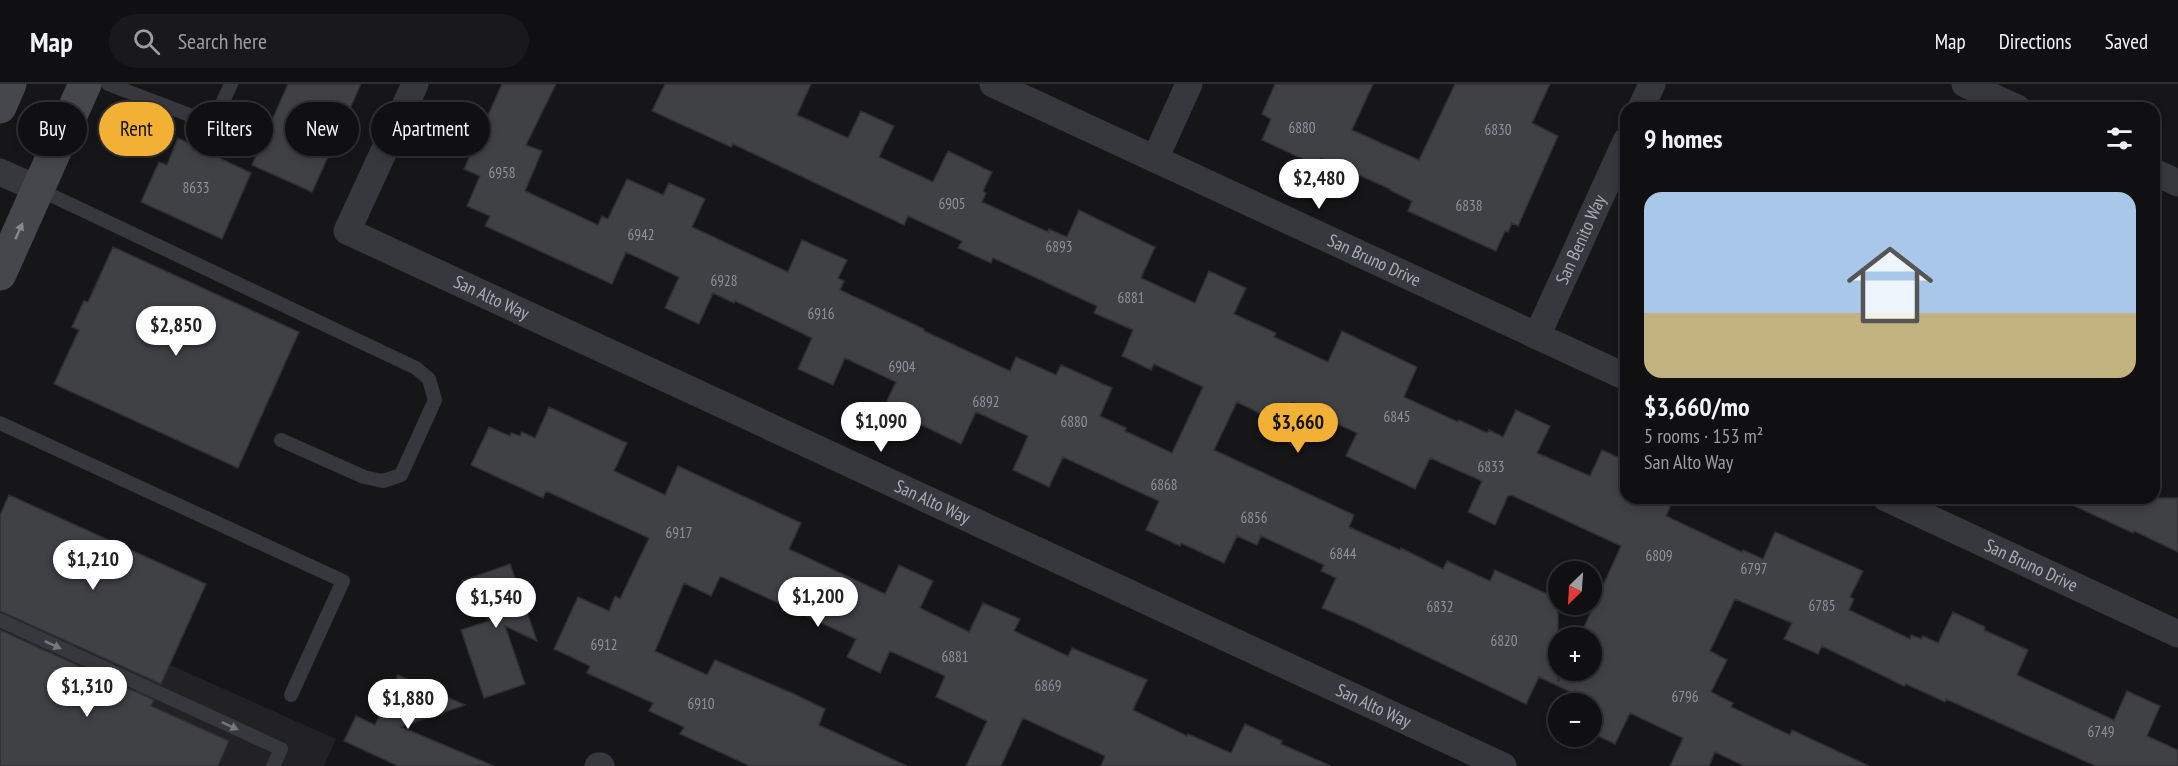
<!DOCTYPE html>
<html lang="en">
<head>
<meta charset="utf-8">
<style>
	body { margin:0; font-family:"PT Sans Narrow",sans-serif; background:#19191b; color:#f1f3f6; height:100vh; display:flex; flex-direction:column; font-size:22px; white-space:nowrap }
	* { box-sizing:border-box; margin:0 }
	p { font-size:20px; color:#9c9d9f }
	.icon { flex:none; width:33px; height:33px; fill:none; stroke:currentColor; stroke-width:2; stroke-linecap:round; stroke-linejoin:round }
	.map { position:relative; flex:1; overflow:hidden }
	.sheet { position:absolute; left:1620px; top:18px; width:540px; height:402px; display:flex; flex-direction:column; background:#101012; border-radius:18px; box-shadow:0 3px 9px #0003,0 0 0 2px #303032 }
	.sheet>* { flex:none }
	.banner { position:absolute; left:18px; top:18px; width:570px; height:54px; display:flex; gap:12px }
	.needle { width:39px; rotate:205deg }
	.controls { position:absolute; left:1548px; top:477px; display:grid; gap:12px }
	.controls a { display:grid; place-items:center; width:54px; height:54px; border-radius:50%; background:#101012; box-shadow:0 3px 9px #0003,0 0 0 2px #303032; font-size:30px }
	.price { position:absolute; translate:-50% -51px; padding:0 14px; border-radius:21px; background:#fff; color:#222; font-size:20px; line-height:39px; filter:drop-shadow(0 2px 3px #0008) }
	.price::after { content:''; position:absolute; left:50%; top:36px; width:18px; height:14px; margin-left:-9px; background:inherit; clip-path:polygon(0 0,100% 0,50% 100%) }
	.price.on { background:#f2b134; color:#111 }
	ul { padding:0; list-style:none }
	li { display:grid; align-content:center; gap:12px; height:318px; padding:0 24px }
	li+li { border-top:2px solid #303032 }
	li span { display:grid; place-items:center; height:186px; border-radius:18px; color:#555 }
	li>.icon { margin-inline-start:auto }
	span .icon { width:108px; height:108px; fill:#fffc; stroke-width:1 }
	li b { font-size:26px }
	h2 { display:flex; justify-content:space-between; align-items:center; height:72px; padding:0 24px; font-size:26px }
	.chip { padding:0 21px; border-radius:27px; background:#101012; box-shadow:0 3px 9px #0003,0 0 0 2px #303032; font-size:21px; line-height:54px }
	.chip.on { background:#f2b134; color:#111 }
	header { display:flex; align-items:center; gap:36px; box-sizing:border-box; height:84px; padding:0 30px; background:#101012; border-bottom:2px solid #303032 }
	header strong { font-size:28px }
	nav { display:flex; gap:33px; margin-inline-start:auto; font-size:21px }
	.search { width:420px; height:54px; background:#19191b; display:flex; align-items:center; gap:15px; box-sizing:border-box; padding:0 21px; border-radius:33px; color:#9c9d9f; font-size:22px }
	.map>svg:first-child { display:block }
</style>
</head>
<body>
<header>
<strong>Map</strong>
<div class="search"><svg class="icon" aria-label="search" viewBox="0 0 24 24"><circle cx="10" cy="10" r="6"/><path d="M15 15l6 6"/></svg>Search here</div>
<nav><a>Map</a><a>Directions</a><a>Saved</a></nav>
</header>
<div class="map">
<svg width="2178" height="682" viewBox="0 0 2178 682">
	<rect width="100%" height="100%" fill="#161618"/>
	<path fill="#222225" d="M0,505L336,655L324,682H0Z"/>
	<path fill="#404145" stroke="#303034" stroke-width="1.5" fill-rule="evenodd" d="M288,0H361L312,108L252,81Z
		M502,0H556L526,61L542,67L525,107L598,141L602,132L608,135L627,95L663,111L669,99L705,115L692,143L788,188L802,156L847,176L838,194L844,197L840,206L924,245V247L1010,287L1016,273L1056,291L1061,281L1112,304L1100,332L1126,344L1125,347L1172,369L1203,303L1154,280L1151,286L1122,272L1133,246L1094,229L1097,222L993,174L991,179L958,164L962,157L908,132L904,141L733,60L731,63L652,27L665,0H811L797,31L848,54L861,27L894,42L879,73L933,98L948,67L992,88L983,107L986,109L982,118L1048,148L1049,145L1067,153L1079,126L1155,163L1141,194L1195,219L1209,187L1246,204L1234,230L1276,249L1274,253L1328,278L1342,247L1417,283L1404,313L1458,338L1459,336L1487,349L1489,346L1503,353L1516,326L1550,342L1537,369L1590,392L1602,366L1626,377V414H1674L1666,432L1742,468L1743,466L1763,475L1775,448L1863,487L1850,513L1854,515L1849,526L1910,555L1911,551L1921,555L1923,552L1938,559L1953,528L1985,543L1984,546L2028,566L2017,591L2114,636L2127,607L2160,622L2147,652L2178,666V682H2096L1946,615L1945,618L1906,600L1904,602L1822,562L1818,570L1784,555L1792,539L1735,515L1710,567L1727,576L1711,608L1733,619L1731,623L1790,651L1792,646L1869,682H1744L1715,668L1709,682H1670L1683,654L1630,629L1615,660L1592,649V618L1539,593L1526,620L1355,538L1322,524L1336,494L1321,487L1324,481L1261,452L1257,461L1237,452L1224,479L1181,459L1180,462L1146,446L1159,417L1104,392L1063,373L1049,403L1013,386L1028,352L976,328L961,360L884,323L896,298L845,274L833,301L798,285L812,254L735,217L734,219L713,209L699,240L665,224L679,193L626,168L612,200L485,142L490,132L467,122L480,92L464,85ZM1237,318L1281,340L1292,318L1357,349L1346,372L1415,405L1430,374L1482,397L1468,428L1495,441L1508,412L1511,411L1621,462L1579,554H1592V586H1564L1558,598V515L1495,486L1490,497L1447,477L1443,485L1401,464L1400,466L1349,443L1354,431L1214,366Z
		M1275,0H1373L1352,46L1419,76L1455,0H1550L1532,39L1558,52L1518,142L1512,139L1508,148L1505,147L1496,167L1408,127L1412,117L1390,106V105L1321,74L1318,82L1262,56L1271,35L1262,30Z
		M178,54L251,89L222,155L141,118L159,78L167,81Z
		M113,163L299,248L238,384L54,300L79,246L72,243L84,217L88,218Z
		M549,323L627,359L614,387L665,411L678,382L801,439L789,465L885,510L899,481L933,497L920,524L969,548L983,519L1020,535L1014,547L1068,572L1072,564L1147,596L1133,626L1187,652L1188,650L1231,669L1245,640L1282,657L1281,660L1331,682H1101L1105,672L1023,634L1001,682H966L987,637L936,613L945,592L890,567L880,589L847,573L856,555L722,493H720L711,512L684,499L655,567L707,591L715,576L794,610L825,625L819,641L907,682H750L680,650L684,643L649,627L653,619L587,589L590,582L554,565L578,513L609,527L615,512L620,515L649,454L546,407L543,414L471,381L489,343L510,352L511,349L520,352L522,348L535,354Z
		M9,411L206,500L161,600L0,527V431Z
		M2057,414H2178V468L2134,447L2133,449Z
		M510,480L537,557L505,542L525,600L484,614L461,546L492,536L472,527L462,497Z
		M0,546L154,616L151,622L229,657L218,682H0Z
		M398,591L465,621L401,643L494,682H398L344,657L356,632L375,641Z"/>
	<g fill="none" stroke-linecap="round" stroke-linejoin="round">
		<path stroke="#37383d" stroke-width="14" d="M108,0L208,38L215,35L231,0
			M38,105L416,284L429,295L435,316L401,391L383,397L364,393L281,356
			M0,339L343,497L291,611
			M0,536L281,665L273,682"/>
		<g stroke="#37383d" stroke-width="27">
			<path id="s1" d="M415,0L347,147L1503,682"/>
			<path id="s2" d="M993,0L1626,293"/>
			<path d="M1965,0L2017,24"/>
			<path d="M1641,24L1652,0"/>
			<path d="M1155,75L1189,0"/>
			<path d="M0,88L38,105"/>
			<path d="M2154,88L2178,99"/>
			<path id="s3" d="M1537,252L1626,57"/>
			<path id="s4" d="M1886,414L2178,550"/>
			<path d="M598,682H601"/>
		</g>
		<path stroke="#45474d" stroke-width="33" d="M0,23L10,0
			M0,190L85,0"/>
	</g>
	<defs><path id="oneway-solid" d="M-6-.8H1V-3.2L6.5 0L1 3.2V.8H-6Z" transform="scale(1.5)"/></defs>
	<use fill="#858993" href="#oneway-solid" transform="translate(19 147) rotate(-66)"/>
	<g fill="#757881">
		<use href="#oneway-solid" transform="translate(53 561) rotate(25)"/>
		<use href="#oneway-solid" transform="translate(230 642) rotate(25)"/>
	</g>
	<g text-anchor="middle" stroke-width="5" stroke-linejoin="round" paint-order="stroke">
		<g font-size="15" fill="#8e929b">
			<text x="1302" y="49">6880</text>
			<text x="1498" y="51">6830</text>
			<text x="502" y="94">6958</text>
			<text x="196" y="109">8633</text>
			<text x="952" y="125">6905</text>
			<text x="1469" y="127">6838</text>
			<text x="641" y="156">6942</text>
			<text x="1059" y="168">6893</text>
			<text x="724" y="202">6928</text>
			<text x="1131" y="219">6881</text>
			<text x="821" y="235">6916</text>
			<text x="902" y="288">6904</text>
			<text x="986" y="323">6892</text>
			<text x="1397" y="338">6845</text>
			<text x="1074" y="343">6880</text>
			<text x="1491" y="388">6833</text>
			<text x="1164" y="406">6868</text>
			<text x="1254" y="439">6856</text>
			<text x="679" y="454">6917</text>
			<text x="1343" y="475">6844</text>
			<text x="1659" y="477">6809</text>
			<text x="1754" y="490">6797</text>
			<text x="1822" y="527">6785</text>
			<text x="1440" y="528">6832</text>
			<text x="1504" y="562">6820</text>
			<text x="604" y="566">6912</text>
			<text x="955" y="578">6881</text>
			<text x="1048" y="607">6869</text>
			<text x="1685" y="618">6796</text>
			<text x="701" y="625">6910</text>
			<text x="2101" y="653">6749</text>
		</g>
		<g font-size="18" fill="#a8adb8" stroke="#111113">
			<text dy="6" stroke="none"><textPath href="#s3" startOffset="106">San Benito Way</textPath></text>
			<text dy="6" stroke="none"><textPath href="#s2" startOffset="420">San Bruno Drive</textPath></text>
			<text dy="6" stroke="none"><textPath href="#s1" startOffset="321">San Alto Way</textPath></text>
			<text dy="6" stroke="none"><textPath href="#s1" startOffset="807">San Alto Way</textPath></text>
			<text dy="6" stroke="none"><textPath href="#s4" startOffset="160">San Bruno Drive</textPath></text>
			<text dy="6" stroke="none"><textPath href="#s1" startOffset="1293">San Alto Way</textPath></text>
		</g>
	</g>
</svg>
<div class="controls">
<a><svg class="needle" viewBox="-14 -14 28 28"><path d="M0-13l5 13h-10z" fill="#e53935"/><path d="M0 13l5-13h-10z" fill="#9c9d9f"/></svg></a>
<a>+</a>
<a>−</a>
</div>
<b class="price" style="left:1319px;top:126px">$2,480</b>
<b class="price" style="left:176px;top:273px">$2,850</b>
<b class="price" style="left:881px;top:369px">$1,090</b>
<b class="price on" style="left:1298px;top:370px">$3,660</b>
<b class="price" style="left:93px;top:507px">$1,210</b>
<b class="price" style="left:818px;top:544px">$1,200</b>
<b class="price" style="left:496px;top:545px">$1,540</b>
<b class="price" style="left:87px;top:634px">$1,310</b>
<b class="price" style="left:408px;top:646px">$1,880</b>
<div class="banner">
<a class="chip">Buy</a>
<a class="chip on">Rent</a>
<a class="chip">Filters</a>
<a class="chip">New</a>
<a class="chip">Apartment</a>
</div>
<section class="sheet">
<h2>9 homes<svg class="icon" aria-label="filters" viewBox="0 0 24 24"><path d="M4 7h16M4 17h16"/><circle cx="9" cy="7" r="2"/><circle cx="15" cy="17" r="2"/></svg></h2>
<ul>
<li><span style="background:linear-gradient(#a9c7e8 65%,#c2b280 0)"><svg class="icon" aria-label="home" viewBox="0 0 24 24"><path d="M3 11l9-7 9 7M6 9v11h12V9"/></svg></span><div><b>$3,660/mo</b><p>5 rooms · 153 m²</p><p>San Alto Way</p></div></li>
</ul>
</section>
</div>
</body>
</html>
